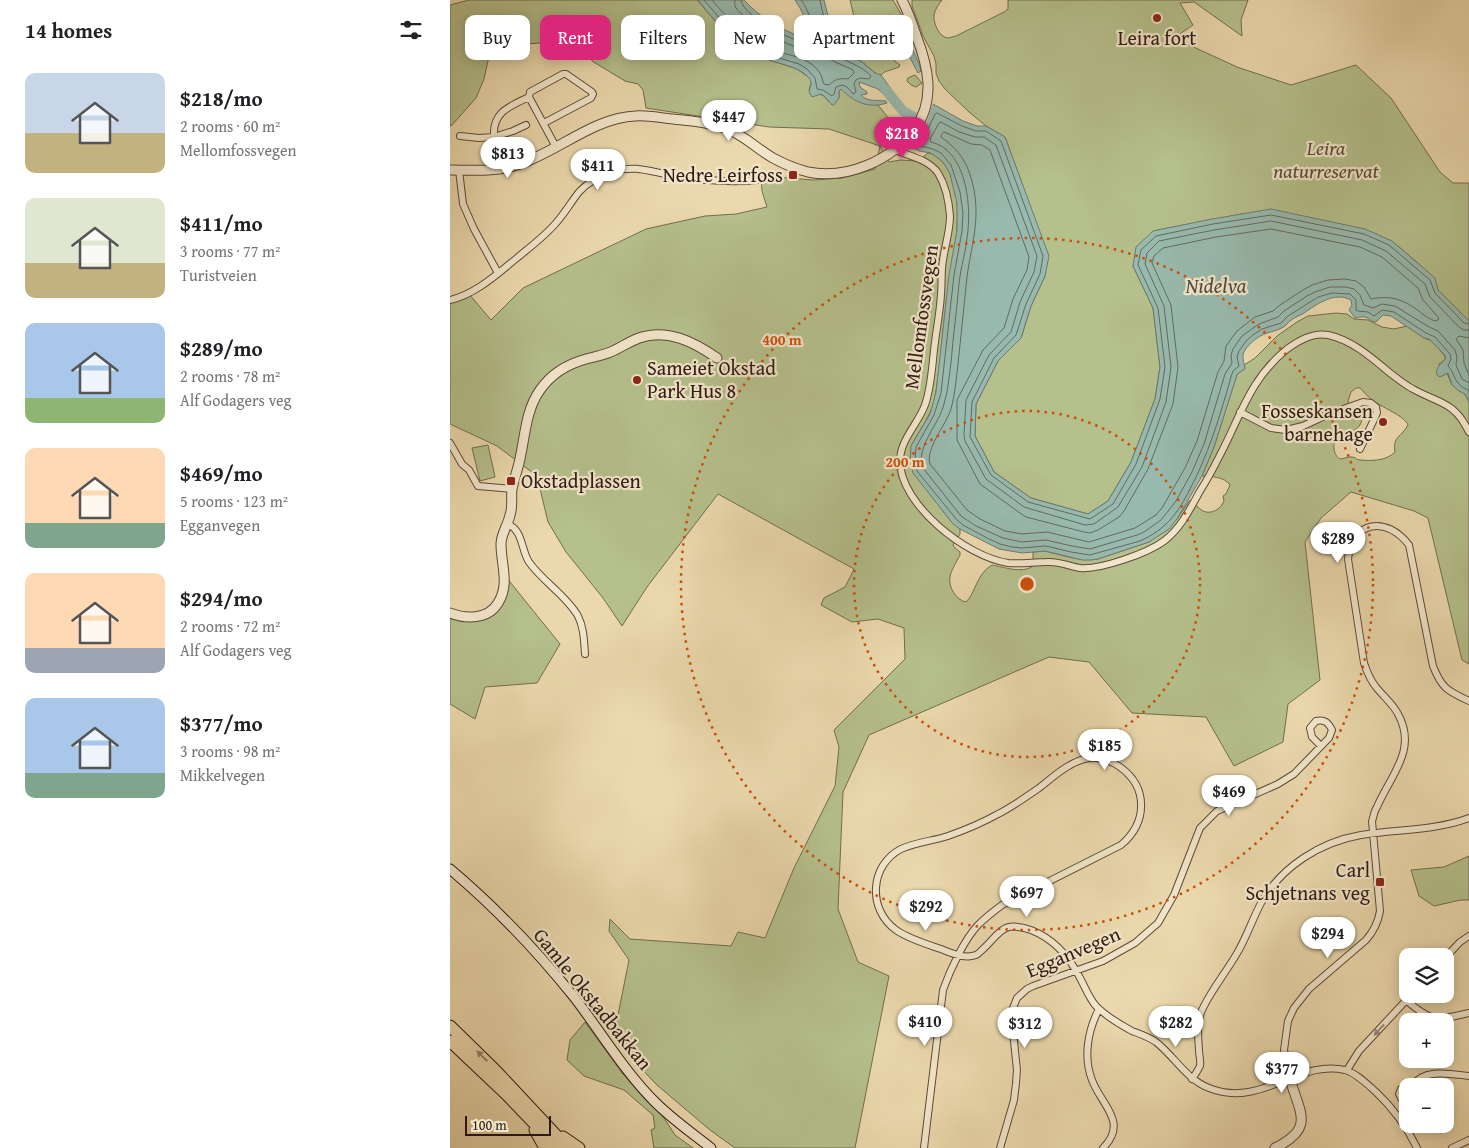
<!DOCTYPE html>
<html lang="en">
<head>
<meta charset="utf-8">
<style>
	body { margin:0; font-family:"Gentium Book Plus",serif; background:#f6f6f6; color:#202124; height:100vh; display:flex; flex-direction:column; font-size:19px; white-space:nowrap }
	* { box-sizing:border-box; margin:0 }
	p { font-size:16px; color:#757577 }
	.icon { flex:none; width:28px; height:28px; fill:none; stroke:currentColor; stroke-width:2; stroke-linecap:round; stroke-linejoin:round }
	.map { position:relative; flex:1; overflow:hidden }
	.panel { display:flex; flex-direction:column; background:#fff; width:450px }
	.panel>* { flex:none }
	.hud { position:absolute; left:15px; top:15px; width:475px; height:45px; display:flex; gap:10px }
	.tools { position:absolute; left:949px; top:948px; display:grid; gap:10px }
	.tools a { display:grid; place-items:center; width:55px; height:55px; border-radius:10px; background:#fff; box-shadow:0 2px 12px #0003; font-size:25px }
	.scale { position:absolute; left:15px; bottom:12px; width:86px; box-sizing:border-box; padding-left:5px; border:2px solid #2e1a13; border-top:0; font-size:14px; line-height:18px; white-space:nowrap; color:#2e1a13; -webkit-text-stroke:4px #f2e6ca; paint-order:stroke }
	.price { position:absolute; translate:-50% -42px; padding:0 11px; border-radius:18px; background:#fff; color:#222; font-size:16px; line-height:32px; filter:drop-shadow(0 1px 2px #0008) }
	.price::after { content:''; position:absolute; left:50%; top:30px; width:15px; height:11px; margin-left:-8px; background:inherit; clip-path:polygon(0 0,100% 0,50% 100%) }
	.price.selected { background:#db2777; color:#fff }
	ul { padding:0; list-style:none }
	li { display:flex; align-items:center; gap:15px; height:125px; padding:0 25px }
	li span { display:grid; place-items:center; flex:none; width:140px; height:100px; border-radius:10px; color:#555 }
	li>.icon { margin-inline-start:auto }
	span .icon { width:60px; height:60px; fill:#fffc; stroke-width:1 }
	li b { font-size:21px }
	h2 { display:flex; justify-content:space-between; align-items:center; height:60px; padding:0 25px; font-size:21px }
	.chip { padding:0 18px; border-radius:10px; background:#fff; box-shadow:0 2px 12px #0003; font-size:18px; line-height:45px }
	.chip.selected { background:#db2777; color:#fff }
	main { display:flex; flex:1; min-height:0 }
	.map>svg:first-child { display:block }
</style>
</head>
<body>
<main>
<section class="panel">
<h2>14 homes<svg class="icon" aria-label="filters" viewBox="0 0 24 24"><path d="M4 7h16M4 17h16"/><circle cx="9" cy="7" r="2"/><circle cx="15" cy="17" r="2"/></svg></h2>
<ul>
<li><span style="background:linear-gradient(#c9d6e8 60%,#c2b280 0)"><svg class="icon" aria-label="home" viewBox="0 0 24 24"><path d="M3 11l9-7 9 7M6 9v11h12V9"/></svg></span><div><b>$218/mo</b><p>2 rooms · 60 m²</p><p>Mellomfossvegen</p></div></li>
<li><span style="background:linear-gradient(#dfe7d0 65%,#c2b280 0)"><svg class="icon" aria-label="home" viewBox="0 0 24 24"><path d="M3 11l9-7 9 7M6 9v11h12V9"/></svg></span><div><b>$411/mo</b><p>3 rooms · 77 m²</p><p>Turistveien</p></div></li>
<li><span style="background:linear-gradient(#a9c7e8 75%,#8fb573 0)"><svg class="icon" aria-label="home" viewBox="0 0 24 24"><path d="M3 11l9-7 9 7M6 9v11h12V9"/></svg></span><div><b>$289/mo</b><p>2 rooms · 78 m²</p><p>Alf Godagers veg</p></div></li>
<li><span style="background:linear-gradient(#ffd9b3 75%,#7fa58c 0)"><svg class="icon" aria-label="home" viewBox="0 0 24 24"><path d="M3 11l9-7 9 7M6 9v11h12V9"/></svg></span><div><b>$469/mo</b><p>5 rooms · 123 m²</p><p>Egganvegen</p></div></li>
<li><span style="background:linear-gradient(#ffd9b3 75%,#9aa5b1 0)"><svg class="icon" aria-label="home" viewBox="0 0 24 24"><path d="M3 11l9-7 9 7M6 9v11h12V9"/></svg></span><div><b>$294/mo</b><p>2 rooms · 72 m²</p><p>Alf Godagers veg</p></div></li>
<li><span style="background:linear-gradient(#a9c7e8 75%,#7fa58c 0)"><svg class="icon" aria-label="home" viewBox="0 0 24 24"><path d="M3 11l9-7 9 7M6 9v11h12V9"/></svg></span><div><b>$377/mo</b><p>3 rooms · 98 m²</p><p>Mikkelvegen</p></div></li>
</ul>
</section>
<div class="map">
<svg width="1019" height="1148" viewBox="0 0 1019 1148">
	<rect width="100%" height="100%" fill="#ebd9ad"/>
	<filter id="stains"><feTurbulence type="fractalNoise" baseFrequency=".004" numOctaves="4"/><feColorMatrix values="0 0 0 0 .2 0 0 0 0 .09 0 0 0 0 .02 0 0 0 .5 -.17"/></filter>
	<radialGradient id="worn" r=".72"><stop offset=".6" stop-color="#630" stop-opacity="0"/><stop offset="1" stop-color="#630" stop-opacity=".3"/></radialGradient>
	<path fill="#b5c08c" stroke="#726d50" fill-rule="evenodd" d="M19,0H247L274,31L302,51L314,58L347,69L361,79V83L359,90L374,96L379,102L389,98V90L391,89L415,104L428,105L452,135L430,146L439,162L450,160L468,161L478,153C486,154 491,160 496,166C519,201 501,264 496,304C494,323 492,342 490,360C488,374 487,388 484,402C479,418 469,431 461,446C474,476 484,508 510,529V534L503,545L504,547L510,552V555C507,561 501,570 500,577C498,587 506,600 516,602C526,593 526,574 542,565C554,567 572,574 583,566V552L595,551C612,555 630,562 648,559L699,542L727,519L740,500C744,503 748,508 753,511C761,515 771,509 774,501L773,496L776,494L780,485C775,477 761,476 752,476L764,447L787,374L795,367L794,365L805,358L827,336L847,322L858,316L886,313L897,314L904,319L918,320L932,327L944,329L957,326L974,338L982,341L995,356V360L989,364L992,376L997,373L1002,385L1015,394L1019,402V664L1012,660L978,518L964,511L901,492L871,518L855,542L870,680L838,704L833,742L784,766L756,717L682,713L639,662L599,657L419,735L393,792L388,909L408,962L439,976L405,1148H285L260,1130L207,1085L187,1064L164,1035L179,960L159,931L160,919L180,939L281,946L288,932L315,938L344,868L385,786L389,747L384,730L455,659L454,628L428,619L402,622L371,605L374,598L395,587L404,569L268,494L197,587L172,626L153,598L116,552L98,522L87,476L47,446L0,424V297L19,294L41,320L73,288L196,229L255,216L286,214L317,207L312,191L311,176L364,180L392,178L425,169L430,146L379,129L319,127L196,108L193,90L188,84L175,81L142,61C140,53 137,42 129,39C118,35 108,40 98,42C81,45 63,43 47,43L41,47L34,79L26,98L2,125L0,126V5ZM906,388H910C914,392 917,396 922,400C931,407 955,416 958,425C952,437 942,436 945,452C936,461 922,461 910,460C904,459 908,458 902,457C898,456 894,459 890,459C886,456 885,454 884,449C882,435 898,436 906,429C911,426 912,420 913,415L909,410L901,408L898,401L901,392Z
		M400,0H443L451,14L455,28L453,29L450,19L440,15L436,17L431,46L433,49L442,50V59L450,65L449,67C443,70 435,70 431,75H428L412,62L389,51L391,41L403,39L399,29L403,28L402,26L406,25Z
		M462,0H492C489,4 485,9 484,15C483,23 489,37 498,38C499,38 505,36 506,36L554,12L558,9V0H798L791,20L792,36L744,2L730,3L743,25L724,38L787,67L841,85L906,65L941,98L990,172L1003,183H1019V321L1003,307L988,290L986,284L970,265L948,246L933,239L809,215L792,214L703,231L683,266L703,308L710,367L705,399L681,462L658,501L638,514L581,498L544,472L525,436L526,404L548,361L571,338L581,306L595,276L571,181L555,137L536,126L519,112L495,89L489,81L486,73V64L484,56L473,36L462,6Z
		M465,75L472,83L466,87L461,85L457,81L458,78Z
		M38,445L45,477L30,481L22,448Z
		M56,577L110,644L87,683L35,687L25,719L0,704V614L17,619L47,603Z
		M1019,856V900H1011L984,906L969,896L961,870L994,867Z
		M135,1022L172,1073L214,1118L225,1135L243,1148H204L201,1130L205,1128L203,1115L174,1090L134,1076L117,1060L120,1040Z"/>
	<path fill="#98baae" stroke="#6e7a70" d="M248,0H294C309,17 330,29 351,37L356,35C358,22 352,10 345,0H374L383,36L380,37L381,45L389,51L412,62L425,73L431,75L444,93L443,98L435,96L428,89L409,82L410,87L417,92V94L411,95C417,102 427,100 436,101L437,103C418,109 404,102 391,89L389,91V98L384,105H382L374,96L371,94L362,97L359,92C360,87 363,83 359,78C348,65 329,65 314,58C287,47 265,22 248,0Z
		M443,33C447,33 449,33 452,34C459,39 469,62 471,71L468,73C461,61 457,45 442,43Z
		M483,104L513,121L527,126H536L555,137L599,256L595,276L581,306L571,338L548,361L526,404L525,436L544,472L581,498L638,514L658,501L681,462L705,399L710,367L703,308L683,266L686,247L703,231L762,219L821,209L915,229L942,241L985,278L988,290L1019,321V402L1015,394L1009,391L1002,385L998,373L990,377L987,375C985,366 992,364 996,358L994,354L979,339L974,338L941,316L933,315L926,322C921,322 919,318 915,317C911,316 908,318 905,318L899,310L902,305L901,300C885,291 867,304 854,313C850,316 844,317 840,321C838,322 837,325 835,326C830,330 823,331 817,333C808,336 800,343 795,350C791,356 794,362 795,369L787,374L786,378L764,447L752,476L727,519L719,529L699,542L648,559L641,560H632L595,551L572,553L549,549L510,529L503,524L463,473L460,461L461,446L480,414L486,392L499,275L507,230V203L500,174L493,162L481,153L469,151L460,145L473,129Z"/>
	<path fill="#ebd9ad" d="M482,102L483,104L476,124L460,145L458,143L471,128Z"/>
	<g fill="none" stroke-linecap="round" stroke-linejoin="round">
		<path stroke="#636a60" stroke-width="1" d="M254,0L278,28L304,47L316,54L349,64L357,69L365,78L367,89L373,90L382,96L384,94L386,87L392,85L397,87L402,93L404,94L406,91L404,84L406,80L410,78L419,79L421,76C410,63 381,58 376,46C374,40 377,36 377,31C376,20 371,10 370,0
			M262,0C278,19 295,37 318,48C336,56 358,55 370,73C372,76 372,80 374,84L379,85C385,79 390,78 398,79L404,73L403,70C392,64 379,62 372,51C369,48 369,44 368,40C362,43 357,48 350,48C336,46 294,20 286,8C284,5 285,4 285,0
			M291,0C293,16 336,37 351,42L359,38C364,26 359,10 351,0
			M494,132L521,144L532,145L540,150L579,257L577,270L563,299L554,328L533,350L507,400V440L530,484L570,513L576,517L634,532L640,533L648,530L669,517L674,511L698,469L723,404L728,367L721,305L702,263L704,256L713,248L766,237L821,229L910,247L932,257L968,288L973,300L988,317L989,319L986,321C980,320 974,315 969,311C953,299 940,295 921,299L914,287L906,281L895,279L878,280L862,285L853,290L830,305L823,311L805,317L787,331L776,346L774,361L768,372L747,441L735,468L712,508L706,515L685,528L639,542L597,532L572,534L555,531L530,519L517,510L480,464C475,449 496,425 501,409C505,395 506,380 508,364C511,335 514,306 517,277C521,246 530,223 524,190C519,166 512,152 491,137L492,134Z
			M1019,324L1014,323L985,293L980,280L939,245L914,234L821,215L763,224L706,236L691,250L688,265L708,308L715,367L710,399L686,464L663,504L640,519L578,502L541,475L520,437L522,402L544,358L566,335L576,304L590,274L593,256L551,141L536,131H526L512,126L487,113L485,114L477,131L469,143L471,146L483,149L491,153L501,165L510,192L513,213L512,231L504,275L491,393L484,415L466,447L465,460L467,471L507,520L513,525L537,538L550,544L562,547L572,548L596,546L621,552L640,555L690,541C699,537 709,531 716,524C725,516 732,504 738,493C758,456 770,416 781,377L783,371L789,366L787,357L789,351L796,341L803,335L812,329L831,323L838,316L868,297L882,293L900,294L906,300V310L908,311L918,312L924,316L932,310L944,312L976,333L985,337L1000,354L1001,359L998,366C1004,372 1003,378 1009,384C1012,388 1015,388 1019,391
			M1019,330H1014L1009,327L980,297L975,284L936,251L912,240L821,221L764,230L709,241L697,253L695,264L714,306L721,367L716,402L692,467L668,507L644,524L635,525L574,507L536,479L515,441L514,435L516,400L539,355L561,332L570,302L584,272L587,256L546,145L534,137H525L509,132L491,122L489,123L480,139L481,142C515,150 521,201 518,230C517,248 511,265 509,283C507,310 503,336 501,363C499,377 498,391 494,404C489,425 465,447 473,468L511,516L526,526L553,538L572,542L596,540L622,546L640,549L687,535L694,532L711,520L726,501L742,472L754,444L775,374L782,363L781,355L783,349L792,336L809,324L828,317L834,311L857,296L865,292L880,287H896L904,289L910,295L914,305L923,308L932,304L945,306L979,327L988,331L1005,350L1007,357L1006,365L1012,379L1019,383
			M1019,338L1009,336L1006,339L1013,350L1014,363L1019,375"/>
		<path stroke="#98baae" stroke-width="10" d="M435,89L453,111L464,117"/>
		<defs>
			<path id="minor" d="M94,123L141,98L143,94L142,92L116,74H113L80,92L79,97L106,147
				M10,136L29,138L44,137C42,112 60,106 79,97
				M44,137L63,131L76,125
				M445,150C459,156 478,159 488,173C496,186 499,202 500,216C500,231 495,246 493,260C491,271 492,283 491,294C490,313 486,331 484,350C482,368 481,388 475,405C468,424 450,440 450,461C450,505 517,557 558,563C571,564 584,562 597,562C608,561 619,566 630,568C650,570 698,553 714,541C731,528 740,509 750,491C757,480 763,469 769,457C791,416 799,380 837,349C849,340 863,332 878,335C902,340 922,358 940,373C948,379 955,385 963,389C990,404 1004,401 1019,432
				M9,170L13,204L24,229L48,273
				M0,300C26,294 47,274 67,258C80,247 95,236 106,223C115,213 121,202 129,192C138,182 152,175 165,171C184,165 202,172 221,175C249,180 279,183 307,180
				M790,412L821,428L836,430L853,426L879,414L913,402L921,403L926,407L927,413L910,449
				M0,443L12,464L19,470L28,486L62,489
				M57,524C73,529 71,550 79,562C93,582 116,595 128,616C134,628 134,641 135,654
				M995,958L1010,942L1019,936
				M956,1000C982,1023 987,1020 1019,1013
				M649,1009C638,1030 633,1057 642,1080C651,1105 679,1122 653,1148
				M897,1070L909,1051L962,994
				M742,1079C745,1075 748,1070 750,1066C751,1061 749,1055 749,1050C748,1035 746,1020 754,1006C763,988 776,972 786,955C796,939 802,920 811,903C831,867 870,842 911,835C947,829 984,831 1019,818
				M840,1079L834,1050L838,1021L844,1008L859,989L916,940C924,931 928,923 930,911L922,821C924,816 924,811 927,807C940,776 968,750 948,714C943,704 933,696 926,687C920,680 917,672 914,663L898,559C902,521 936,515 959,545L983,666C992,689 998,691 1019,701
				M958,1086L951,1089L949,1094L952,1100L958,1102
				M962,1086C974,1068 1000,1074 1019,1076
				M474,1148L493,990C500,970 514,940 528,925C536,917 544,911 552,905L671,845C697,823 699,788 670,767C662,761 650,757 640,758C621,760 603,777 589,788C576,797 562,807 548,814C532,823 515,830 498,836C483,841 466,842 451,849C420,865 417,909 446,930C459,939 476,944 491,949C500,953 512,958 522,956C527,955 528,954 531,951C551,933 551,920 581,930C604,939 619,956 630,978C635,987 639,998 646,1006C656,1016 669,1024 682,1031C690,1034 699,1037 706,1042C725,1057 736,1079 759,1088C811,1109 848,1059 895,1070C906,1073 917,1084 926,1092C944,1109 956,1125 967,1148
				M550,1148L564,1100L566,1083L567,1070L561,1013L567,998L577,989L583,986L653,961L685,943L708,923L724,895L750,828L767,811L828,784L844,774L879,738L882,730C878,722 874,719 866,721L860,728L862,737L871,746
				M1002,1148L1019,1140"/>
			<path id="tertiary" d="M0,170C21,170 43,172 64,166C105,154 142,118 185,116C198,115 211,118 223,119C240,121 259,122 275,128C293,134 307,149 323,158C334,164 346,169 358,172C397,180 442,160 465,129C486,99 478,66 466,35C462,23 458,11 452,0
				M0,613C15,619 38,620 48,603C60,584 51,565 51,544C51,534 58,525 60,515C63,507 61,497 62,489C64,480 67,471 69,463C75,439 75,411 90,390C101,374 118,364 136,359C146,356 156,355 165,350C173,346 181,341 189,338C217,328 244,342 267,358
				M825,1148C865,1128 850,1114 840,1079"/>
			<path id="secondary" d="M0,869C45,907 87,951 124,997C151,1032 174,1071 205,1102C222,1119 242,1133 261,1148"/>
			<path id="trunk" d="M0,1026L47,1072L118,1148
				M0,1041L56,1094L107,1147
				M85,1130L95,1148
				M113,1137L129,1148"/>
		</defs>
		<use href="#minor" stroke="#5d4a3a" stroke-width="8"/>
		<use href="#tertiary" stroke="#5d4a3a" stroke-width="11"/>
		<use href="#secondary" stroke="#2e1a13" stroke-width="11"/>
		<use href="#trunk" stroke="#2e1a13" stroke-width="13"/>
		<use href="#minor" stroke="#f2e6ca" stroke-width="6"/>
		<use href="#tertiary" stroke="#f2e6ca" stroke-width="9"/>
		<use href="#secondary" stroke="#f2e6ca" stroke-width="9"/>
		<use href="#trunk" stroke="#ebd9ad" stroke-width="11"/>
	</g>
	<defs><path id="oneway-solid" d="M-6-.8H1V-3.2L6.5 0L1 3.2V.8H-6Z" transform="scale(1.25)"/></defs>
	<use fill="#9a8a78" href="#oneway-solid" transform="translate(929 1030) rotate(133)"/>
	<use fill="#968368" href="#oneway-solid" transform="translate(32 1056) rotate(-135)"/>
	<g fill="none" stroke="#cc500d" stroke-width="2.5" stroke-dasharray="2.5 5">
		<circle cx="577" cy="584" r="173"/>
		<circle cx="577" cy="584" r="346"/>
	</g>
	<g fill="#8f2418" stroke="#f2e6ca" stroke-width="2">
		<circle cx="707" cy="18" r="5"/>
		<rect x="338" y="170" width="10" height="10" rx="2.5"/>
		<circle cx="187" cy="380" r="5"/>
		<circle cx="933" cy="422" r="5"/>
		<rect x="56" y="476" width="10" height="10" rx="2.5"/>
		<rect x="925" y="877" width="10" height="10" rx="2.5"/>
	</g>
	<g text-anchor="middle" stroke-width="4.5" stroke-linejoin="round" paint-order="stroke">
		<g font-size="20" fill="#2e1a13" stroke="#f2e6ca" text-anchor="end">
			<text x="707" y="45" text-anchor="middle">Leira fort</text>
			<text x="333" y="182">Nedre Leirfoss</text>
			<text x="197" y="375" text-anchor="start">Sameiet Okstad<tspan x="197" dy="23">Park Hus 8</tspan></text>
			<text x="923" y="418">Fosseskansen<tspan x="923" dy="23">barnehage</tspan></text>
			<text x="71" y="488" text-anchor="start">Okstadplassen</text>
			<text x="920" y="877">Carl<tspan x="920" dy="23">Schjetnans veg</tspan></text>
		</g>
		<g font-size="20" font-style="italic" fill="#564c37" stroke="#f2e6ca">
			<text x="876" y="155">Leira<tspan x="876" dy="23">naturreservat</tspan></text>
		</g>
		<g font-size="20" fill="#2e1a13" stroke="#f2e6ca">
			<text transform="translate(471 317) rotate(-82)" y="7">Mellomfossvegen</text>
			<text transform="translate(623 952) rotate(-23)" y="7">Egganvegen</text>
			<text transform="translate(143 999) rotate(51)" y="7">Gamle Okstadbakkan</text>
		</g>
		<g font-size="21" font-style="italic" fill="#4e4a42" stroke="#f2e6ca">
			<text x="766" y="293">Nidelva</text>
		</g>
	</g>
	<circle cx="577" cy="584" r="8" fill="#cc500d" stroke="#f2e6ca" stroke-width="2.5"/>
	<g font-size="15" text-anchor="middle" font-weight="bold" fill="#cc500d" stroke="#f2e6ca" stroke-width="4.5" stroke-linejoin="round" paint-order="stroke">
		<text x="332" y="345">400 m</text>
		<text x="455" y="467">200 m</text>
	</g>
	<rect width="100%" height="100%" filter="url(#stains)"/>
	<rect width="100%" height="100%" fill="url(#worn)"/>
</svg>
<div class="tools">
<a><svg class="icon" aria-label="layers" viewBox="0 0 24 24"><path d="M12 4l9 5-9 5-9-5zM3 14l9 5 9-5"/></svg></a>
<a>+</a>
<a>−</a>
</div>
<div class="scale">100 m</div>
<b class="price" style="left:279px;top:142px">$447</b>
<b class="price selected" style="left:452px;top:159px">$218</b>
<b class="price" style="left:58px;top:179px">$813</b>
<b class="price" style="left:148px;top:191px">$411</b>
<b class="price" style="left:888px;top:564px">$289</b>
<b class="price" style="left:655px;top:771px">$185</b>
<b class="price" style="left:779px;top:817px">$469</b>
<b class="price" style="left:577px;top:918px">$697</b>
<b class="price" style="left:476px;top:932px">$292</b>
<b class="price" style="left:878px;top:959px">$294</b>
<b class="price" style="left:475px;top:1047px">$410</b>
<b class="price" style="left:726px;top:1048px">$282</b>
<b class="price" style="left:575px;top:1049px">$312</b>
<b class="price" style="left:832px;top:1094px">$377</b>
<div class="hud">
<a class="chip">Buy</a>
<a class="chip selected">Rent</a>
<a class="chip">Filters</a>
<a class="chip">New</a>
<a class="chip">Apartment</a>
</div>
</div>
</main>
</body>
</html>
